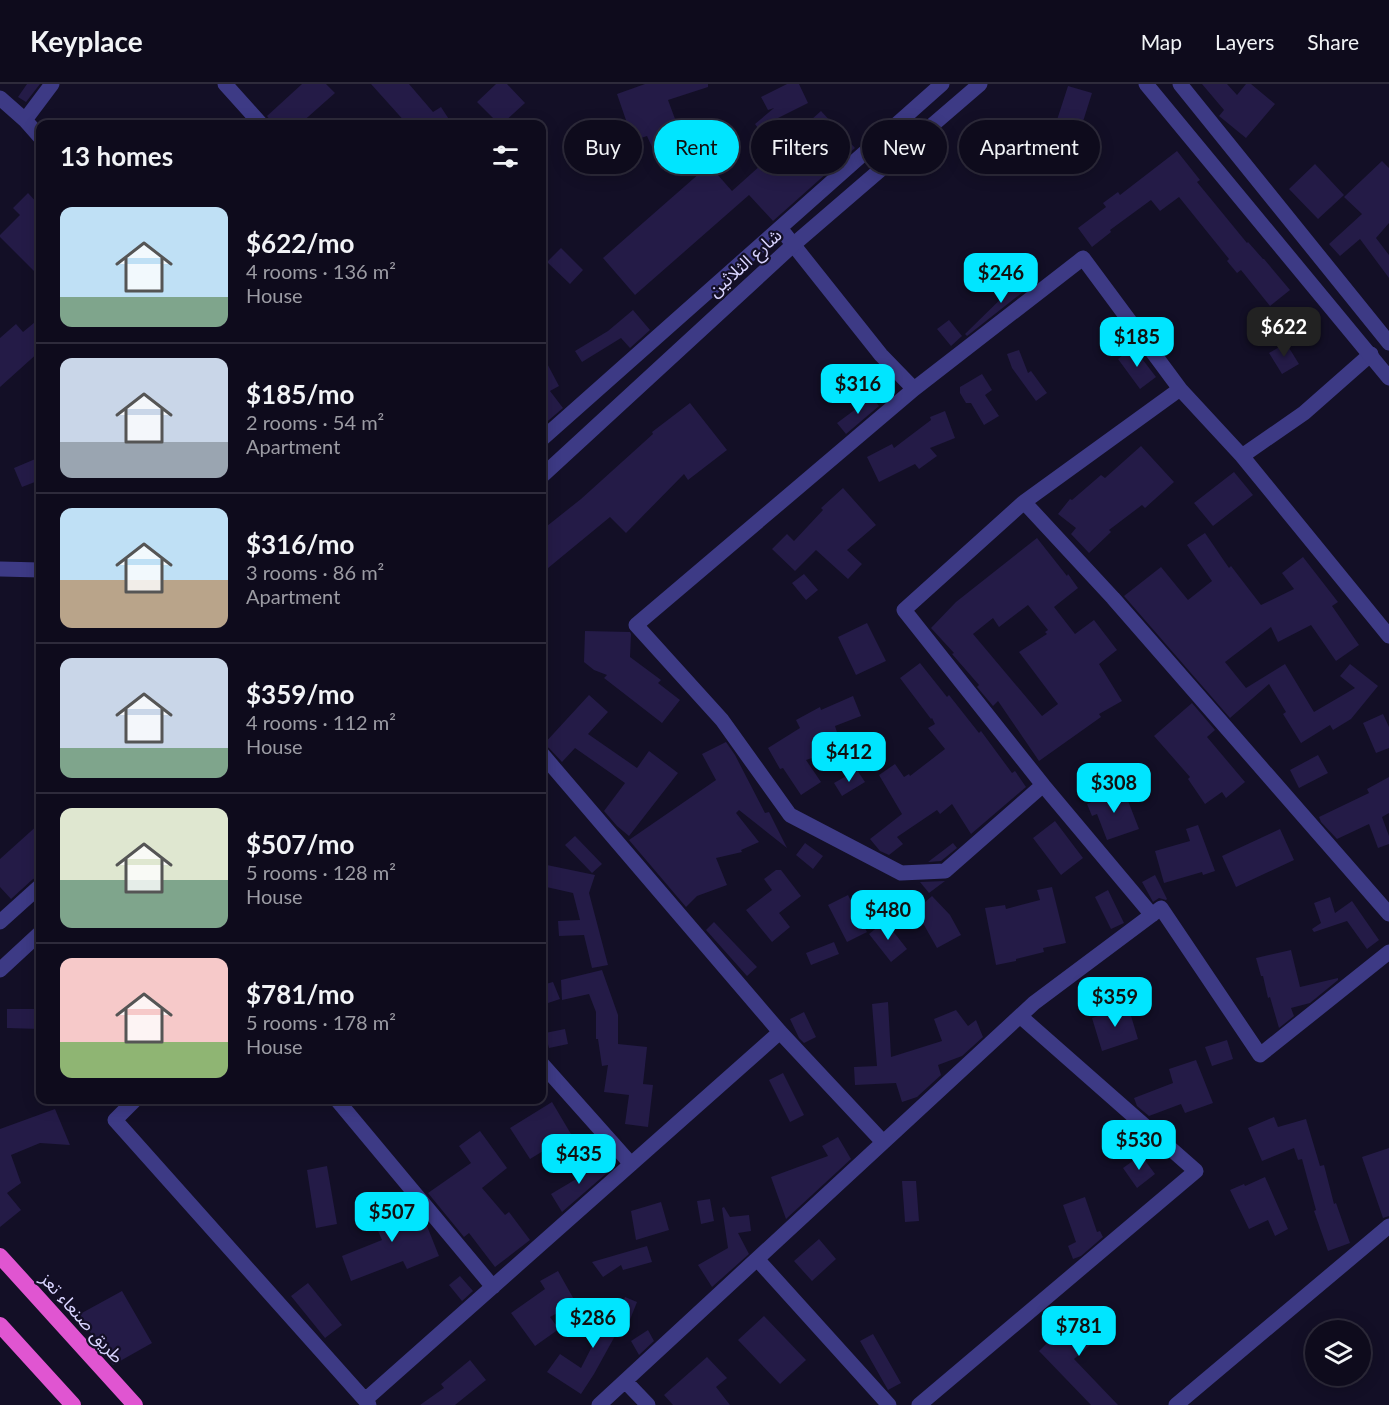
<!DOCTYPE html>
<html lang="en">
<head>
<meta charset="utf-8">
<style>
	body { margin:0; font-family:Lato,"Noto Sans Arabic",sans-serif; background:#171425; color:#f1f3f6; height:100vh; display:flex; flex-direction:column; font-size:22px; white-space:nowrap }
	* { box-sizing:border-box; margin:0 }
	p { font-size:20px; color:#9b9ba3 }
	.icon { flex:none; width:33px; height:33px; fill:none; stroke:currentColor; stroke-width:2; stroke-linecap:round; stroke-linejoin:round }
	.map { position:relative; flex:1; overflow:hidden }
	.side { position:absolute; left:36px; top:36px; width:510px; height:984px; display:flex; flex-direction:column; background:#0e0b1c; border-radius:12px; box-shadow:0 3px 15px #0003,0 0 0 2px #2e2b3b }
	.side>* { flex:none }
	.top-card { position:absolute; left:564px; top:36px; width:570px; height:54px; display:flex; gap:12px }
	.tools { position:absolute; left:1305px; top:1236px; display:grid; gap:12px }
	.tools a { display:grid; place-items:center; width:66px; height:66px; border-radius:50%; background:#0e0b1c; box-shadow:0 3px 15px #0003,0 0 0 2px #2e2b3b; font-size:30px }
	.price { position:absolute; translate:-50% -51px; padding:0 14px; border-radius:12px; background:#00e5ff; color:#111; font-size:20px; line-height:39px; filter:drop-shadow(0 2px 3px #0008) }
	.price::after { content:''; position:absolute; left:50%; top:36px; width:18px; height:14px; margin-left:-9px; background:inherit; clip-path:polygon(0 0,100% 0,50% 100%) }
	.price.on { background:#222; color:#fff }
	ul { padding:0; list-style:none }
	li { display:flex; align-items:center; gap:18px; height:150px; padding:0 24px }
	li+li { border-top:2px solid #2e2b3b }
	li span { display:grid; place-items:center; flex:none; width:168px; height:120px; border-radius:12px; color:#555 }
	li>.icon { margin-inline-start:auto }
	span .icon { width:72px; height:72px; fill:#fffc; stroke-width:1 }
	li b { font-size:26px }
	h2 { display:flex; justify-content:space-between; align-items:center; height:72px; padding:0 24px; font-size:26px }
	.pill { padding:0 21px; border-radius:27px; background:#0e0b1c; box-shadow:0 3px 15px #0003,0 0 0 2px #2e2b3b; font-size:21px; line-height:54px }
	.pill.on { background:#00e5ff; color:#111 }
	header { display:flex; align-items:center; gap:36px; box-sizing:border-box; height:84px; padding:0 30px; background:#0e0b1c; border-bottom:2px solid #2e2b3b }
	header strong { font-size:28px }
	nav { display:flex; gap:33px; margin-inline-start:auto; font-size:21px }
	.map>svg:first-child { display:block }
</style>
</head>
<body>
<header>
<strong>Keyplace</strong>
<nav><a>Map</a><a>Layers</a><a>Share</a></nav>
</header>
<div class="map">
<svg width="1389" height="1321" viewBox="0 0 1389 1321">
	<rect width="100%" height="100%" fill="#130f26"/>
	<path fill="#241b47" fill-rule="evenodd" d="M27,0H40L26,18L18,13Z
		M302,0H326L335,9L300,40H273L267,32Z
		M371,0H409L433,28L441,23L452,40H407Z
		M496,0H507L525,19L502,40H499L477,18Z
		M645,0H708V3L668,16L678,43L697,35L705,54L657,74L647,52L632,57L627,42H628L617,10Z
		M787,0H799L808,19L758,44L755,40L774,24L768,26L761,13Z
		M1202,0H1227L1237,11L1246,0H1251L1275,20L1246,54L1219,32L1224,26Z
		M1068,2L1092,9L1080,47L1056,39Z
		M821,27L855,64L773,137L749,111L635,211L603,174L709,81L732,107Z
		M1177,67L1200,96L1197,98L1247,159L1248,158L1263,175H1264L1290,206L1270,222L1241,186L1237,189L1227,177L1229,175L1179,113L1160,127L1151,116L1110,146L1111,148L1092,163L1078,144L1106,123L1103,119L1118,108L1120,111Z
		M1382,77L1389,84V139L1376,154L1389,171V194L1360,155L1340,172L1329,160L1362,130L1344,113Z
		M1315,80L1344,111L1318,135L1289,105Z
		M28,109L40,122V193L0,153V151L20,131L13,124Z
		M561,164L583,186L570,200L547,178Z
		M1020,196L1028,204L967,252L965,250Z
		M633,226L650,246L630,264L621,254L582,278L575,267L608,247Z
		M40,234V267L0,303V254L16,240L23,248Z
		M949,236L962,252L951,262L937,245Z
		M1286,259L1299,280L1282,290L1269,269Z
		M1133,263L1156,293L1140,305L1118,275Z
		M1019,266L1028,289L1031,287L1047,309L1036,317L1012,284L1007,270Z
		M542,270L559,302L550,307L563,324L542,342Z
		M982,290L992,306L985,311L999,332L984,341L971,319H966L960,309V303Z
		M872,313L879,322L846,350L837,339Z
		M690,319L727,366L688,396L684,390L626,449L610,433L542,489V446L581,415L653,350L652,348Z
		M945,327L955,354L930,364L937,372L919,385L915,380L879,398L867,373L892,360L894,364L931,336L930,333Z
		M1141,362L1174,398L1145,424L1142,421L1109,446L1111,448L1089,469L1071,450L1076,444L1058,430L1070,415L1072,416L1101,391L1105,394Z
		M40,373V396L22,403L14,384Z
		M1234,388L1253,411L1213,442L1194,419Z
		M843,404L876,441L847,466L862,480L848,495L816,466L795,487L772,465L787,450L794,457L823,426L821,424Z
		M1205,449L1229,484L1231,482L1261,521L1294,505L1282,489L1303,473L1338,518L1332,522L1359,561L1336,577L1311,541L1278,558L1271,543L1225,578L1246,604L1285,580L1314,628L1355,604L1340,592L1350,580L1378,602L1351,635L1333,646L1330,641L1301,659L1283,630L1286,628L1269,600L1230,634L1124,512L1161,483L1188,516L1212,497L1187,461Z
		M1037,454L1067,492L1068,490L1078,504L1054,523L1075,550L1094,536L1117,566L1099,580L1122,617L1099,630L1101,633L1039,677L998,617L993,622L977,603L979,601L952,570L954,569L931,544L956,518ZM1028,521L1048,546L1045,548L1047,550L1019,568L1058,620L1042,632L973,550L993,534L999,543Z
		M804,490L818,506L806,516L792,499Z
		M867,539L886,577L856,591L838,553Z
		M585,547L630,548L631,550L630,573L661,596L658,599L680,616L662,639L604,594L607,591L594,586L584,578Z
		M920,579L947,613L949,611L979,649L981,647L1012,689L1015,687L1026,703L971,750L952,720L940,730L937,726L897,753L903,760L889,771L880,767L870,755L902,730L879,691L895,680L904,693L909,690L910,692L945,665L928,644L935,640L932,634L931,635L900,594Z
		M589,611L608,628L588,650L637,684L649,667L678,689L629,752L617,742L604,727L625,699L575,664L562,678L549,664L543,661Z
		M853,612L861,632L835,642L842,664L806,676L821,698L801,711L783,684L780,685L768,664L800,644L796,636L820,623L821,626Z
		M1192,619L1215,646L1207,653L1245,698L1226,714L1222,708L1205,720L1188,695L1190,693L1154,652Z
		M1383,630L1389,643V664L1376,669L1363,639Z
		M726,658L735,671L765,729L769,728L787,764L739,726L736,729L759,758L741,766L742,768L716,774L727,801L697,812L686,823L629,756L716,696L702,670Z
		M1318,671L1328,689L1299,704L1290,686Z
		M857,686L865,698L842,712L834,699Z
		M1389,693V729L1382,733L1389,752V760L1378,764L1369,740L1337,755L1321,738L1319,733L1369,709L1367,705Z
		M1123,704L1139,745L1107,756L1097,730L1092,732L1087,720Z
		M1055,737L1083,774L1061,791L1033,754Z
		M40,739V793L33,795L11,815L0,803V775Z
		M1198,741L1215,787L1203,791L1202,788L1164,799L1155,767L1190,757L1186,745Z
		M1280,745L1294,776L1236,803L1222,772Z
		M575,752L602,780L592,789L565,761Z
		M805,759L823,772L813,785L796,771Z
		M953,759L957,764L941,777L928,778Z
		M542,780L595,791L589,809L608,881L592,884L584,851L559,852L558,837L580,836L573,809L542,802Z
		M776,786H781L801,812L779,829L790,843L772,858L746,826L772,806L764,795Z
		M1155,791L1167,815L1166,816L1159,814L1153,818L1142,798Z
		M945,797L929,809L920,798Z
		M1052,803L1066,859L1043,864L1044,868L1016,875V877L996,881L985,824L1005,821L1006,825L1040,816L1037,806Z
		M1108,806L1124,839L1111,845L1095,813Z
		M848,811L867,848L847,858L828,821Z
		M932,812L950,831L961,851L937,864L924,841L913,829Z
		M1330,813L1335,829L1352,817L1379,856L1367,865L1347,837L1314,848L1312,845L1321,839L1314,819Z
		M885,837L907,865L891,878L869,850Z
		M714,838L757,883L747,892L706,846Z
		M834,858L839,870L811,881L806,869Z
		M1291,866L1300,903L1338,894V896L1310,919L1291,924L1294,932L1279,944L1270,913L1268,914L1263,892H1261L1256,874Z
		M602,886L618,931V960L647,963L643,1000L653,1001L648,1043L625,1040L629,1011L604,1008L608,981L602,982L598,955H596V928L589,910L562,916L561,896Z
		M553,898L560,915L542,921V901Z
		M888,918L891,973L942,957L934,935L956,926L968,942L976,936L983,953L962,972L938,981L941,991L917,1013L902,1018L896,999L855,1001L854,983L877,982L872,920Z
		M1128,922L1138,955L1102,967L1092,934Z
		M7,925H40V945L7,944Z
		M804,928L816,953L804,959L799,954L790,935Z
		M565,945L568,960L549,964L545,949Z
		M1227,956L1233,975L1212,982L1205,963Z
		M1196,976L1213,1019L1185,1029L1181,1020L1149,1032L1137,1022L1134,1014L1173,999L1169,985Z
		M783,989L804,1031L790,1038L769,996Z
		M552,1018L571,1050L530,1075L510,1044Z
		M55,1025L70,1061L40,1059L11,1071L21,1099L7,1109L21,1126L0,1143V1045Z
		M1274,1033L1278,1043L1306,1035L1320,1082L1324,1081L1334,1120L1336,1119L1350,1159L1328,1167L1314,1127L1316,1126L1302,1075L1298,1076L1294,1064L1262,1077L1248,1044Z
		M480,1047L507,1084L482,1104L505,1131L509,1128L530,1156L495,1183L469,1149L464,1153L428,1109L471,1079L459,1062Z
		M838,1053L851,1075L786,1135L771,1093L828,1072L822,1062Z
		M1389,1064V1132L1383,1134L1362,1073Z
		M1141,1071L1155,1090L1137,1104L1123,1084Z
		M597,1074L608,1088L562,1128L551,1110L588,1088L584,1083Z
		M327,1082L337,1140L316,1144L307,1086Z
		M1265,1093L1288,1145L1275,1152L1268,1136L1249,1145L1230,1106L1244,1100L1245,1102Z
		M902,1097H916L919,1137L905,1138Z
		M397,1112L411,1143L425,1137L439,1172L407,1185L403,1177L351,1197L342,1172L382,1156L368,1124Z
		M1085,1113L1097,1148L1100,1147L1103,1153L1081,1172L1073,1175L1068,1162L1076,1158L1063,1121Z
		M710,1115L714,1137L701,1140L697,1117Z
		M661,1118L669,1146L636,1156L631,1127Z
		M724,1123L730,1133L749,1131L751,1147L738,1149L749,1170L712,1203L698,1181L728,1164L722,1124Z
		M819,1155L836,1175L812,1197L794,1177Z
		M647,1162L652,1178L623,1186L621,1181L603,1193L592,1178Z
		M558,1187L576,1219L550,1233L559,1245L535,1262L511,1229L545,1205L540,1197Z
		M460,1192L473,1207L462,1217L449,1201Z
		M308,1199L342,1241L325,1254L291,1212Z
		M122,1207L152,1259L113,1281L101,1267L80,1230Z
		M625,1213L637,1218L625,1248L621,1241L594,1290L581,1310L547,1288L560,1270L581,1284L603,1241L595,1235L603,1223L617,1233Z
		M1093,1224L1110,1244L1074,1275L1118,1321H1091L1039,1267L1053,1253L1056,1257Z
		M764,1232L806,1276L780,1300L738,1256Z
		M648,1246L654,1257L639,1271L631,1257Z
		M873,1250L901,1299L888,1306L860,1257Z
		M707,1273L727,1294L716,1303L730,1321H673L664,1311Z
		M470,1276L486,1296L455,1321H420L444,1304L441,1300Z"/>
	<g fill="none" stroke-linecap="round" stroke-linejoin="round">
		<path stroke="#3d3a85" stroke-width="15" d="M225,0L261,40
			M0,14L25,36
			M40,53L25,36L52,0
			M780,144L881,271L914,305
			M1180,305L1024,418L1113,514L1389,830
			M1242,372L1304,329L1371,270
			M1024,418L904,526L1043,701
			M0,485L40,486
			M542,670L780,948L883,1058
			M1152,831L1043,701L945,787L901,789L790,731L722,636L636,541L914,305L1083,174L1180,305L1242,372L1389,552
			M542,980L631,1080
			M135,1016L115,1036L365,1316
			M337,1016L493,1203
			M757,1175L889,1321
			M625,1297L648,1321
			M369,1321L365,1316L780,948
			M599,1321L1034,919L1161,824L1260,971L1389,868
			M919,1321L1196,1087L1020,932
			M1176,1321L1389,1142"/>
		<path stroke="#3d3a85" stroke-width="15" d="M1146,0L1389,294
			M1180,0L1389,259
			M542,355L942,0
			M542,392L793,161L980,0
			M0,838L40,802
			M0,886L40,849"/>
		<path stroke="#e055d1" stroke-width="16" d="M0,1172L135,1321
			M0,1241L73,1321"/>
	</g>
	<g text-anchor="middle" stroke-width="4.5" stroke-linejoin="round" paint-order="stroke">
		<g font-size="18" fill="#d9d4ff" stroke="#130f26">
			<text transform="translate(745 179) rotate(-42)" y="6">شارع الثلاثين</text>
			<text transform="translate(82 1234) rotate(48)" y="6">طريق صنعاء تعز</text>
		</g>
	</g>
</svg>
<div class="tools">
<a><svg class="icon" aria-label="layers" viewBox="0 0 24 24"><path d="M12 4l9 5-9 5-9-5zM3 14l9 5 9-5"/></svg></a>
</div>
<b class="price" style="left:1001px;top:220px">$246</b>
<b class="price on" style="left:1284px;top:274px">$622</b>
<b class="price" style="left:1137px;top:284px">$185</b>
<b class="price" style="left:858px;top:331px">$316</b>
<b class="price" style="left:849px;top:699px">$412</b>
<b class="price" style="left:1114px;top:730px">$308</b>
<b class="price" style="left:888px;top:857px">$480</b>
<b class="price" style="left:1115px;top:944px">$359</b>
<b class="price" style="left:1139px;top:1087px">$530</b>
<b class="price" style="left:579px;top:1101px">$435</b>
<b class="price" style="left:392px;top:1159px">$507</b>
<b class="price" style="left:593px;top:1265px">$286</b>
<b class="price" style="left:1079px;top:1273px">$781</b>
<div class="top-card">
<a class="pill">Buy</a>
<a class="pill on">Rent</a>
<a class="pill">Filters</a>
<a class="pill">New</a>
<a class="pill">Apartment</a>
</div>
<section class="side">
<h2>13 homes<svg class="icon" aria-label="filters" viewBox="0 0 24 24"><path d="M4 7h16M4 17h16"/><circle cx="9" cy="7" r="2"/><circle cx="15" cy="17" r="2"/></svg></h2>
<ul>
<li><span style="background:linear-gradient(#bfe0f5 75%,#7fa58c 0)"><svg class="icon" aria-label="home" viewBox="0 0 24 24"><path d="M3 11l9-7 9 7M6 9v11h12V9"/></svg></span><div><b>$622/mo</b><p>4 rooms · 136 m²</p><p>House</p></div></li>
<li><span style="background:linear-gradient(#c9d6e8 70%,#9aa5b1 0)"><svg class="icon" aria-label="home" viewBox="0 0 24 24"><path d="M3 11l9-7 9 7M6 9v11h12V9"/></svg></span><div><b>$185/mo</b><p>2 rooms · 54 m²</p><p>Apartment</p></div></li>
<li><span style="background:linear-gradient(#bfe0f5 60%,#b9a48a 0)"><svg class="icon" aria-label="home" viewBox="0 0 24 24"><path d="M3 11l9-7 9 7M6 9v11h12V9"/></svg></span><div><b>$316/mo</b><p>3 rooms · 86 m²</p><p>Apartment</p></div></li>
<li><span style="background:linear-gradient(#c9d6e8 75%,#7fa58c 0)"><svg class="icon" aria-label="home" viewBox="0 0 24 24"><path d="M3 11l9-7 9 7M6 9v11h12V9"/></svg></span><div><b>$359/mo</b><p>4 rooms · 112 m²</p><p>House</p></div></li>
<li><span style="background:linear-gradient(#dfe7d0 60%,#7fa58c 0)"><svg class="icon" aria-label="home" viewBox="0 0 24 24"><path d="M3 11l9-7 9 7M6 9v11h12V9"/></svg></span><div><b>$507/mo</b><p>5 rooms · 128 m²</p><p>House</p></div></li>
<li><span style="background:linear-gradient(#f6c9c9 70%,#8fb573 0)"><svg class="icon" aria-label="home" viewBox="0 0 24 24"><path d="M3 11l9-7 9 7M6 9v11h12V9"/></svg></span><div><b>$781/mo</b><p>5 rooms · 178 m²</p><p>House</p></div></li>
</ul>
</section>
</div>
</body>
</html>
